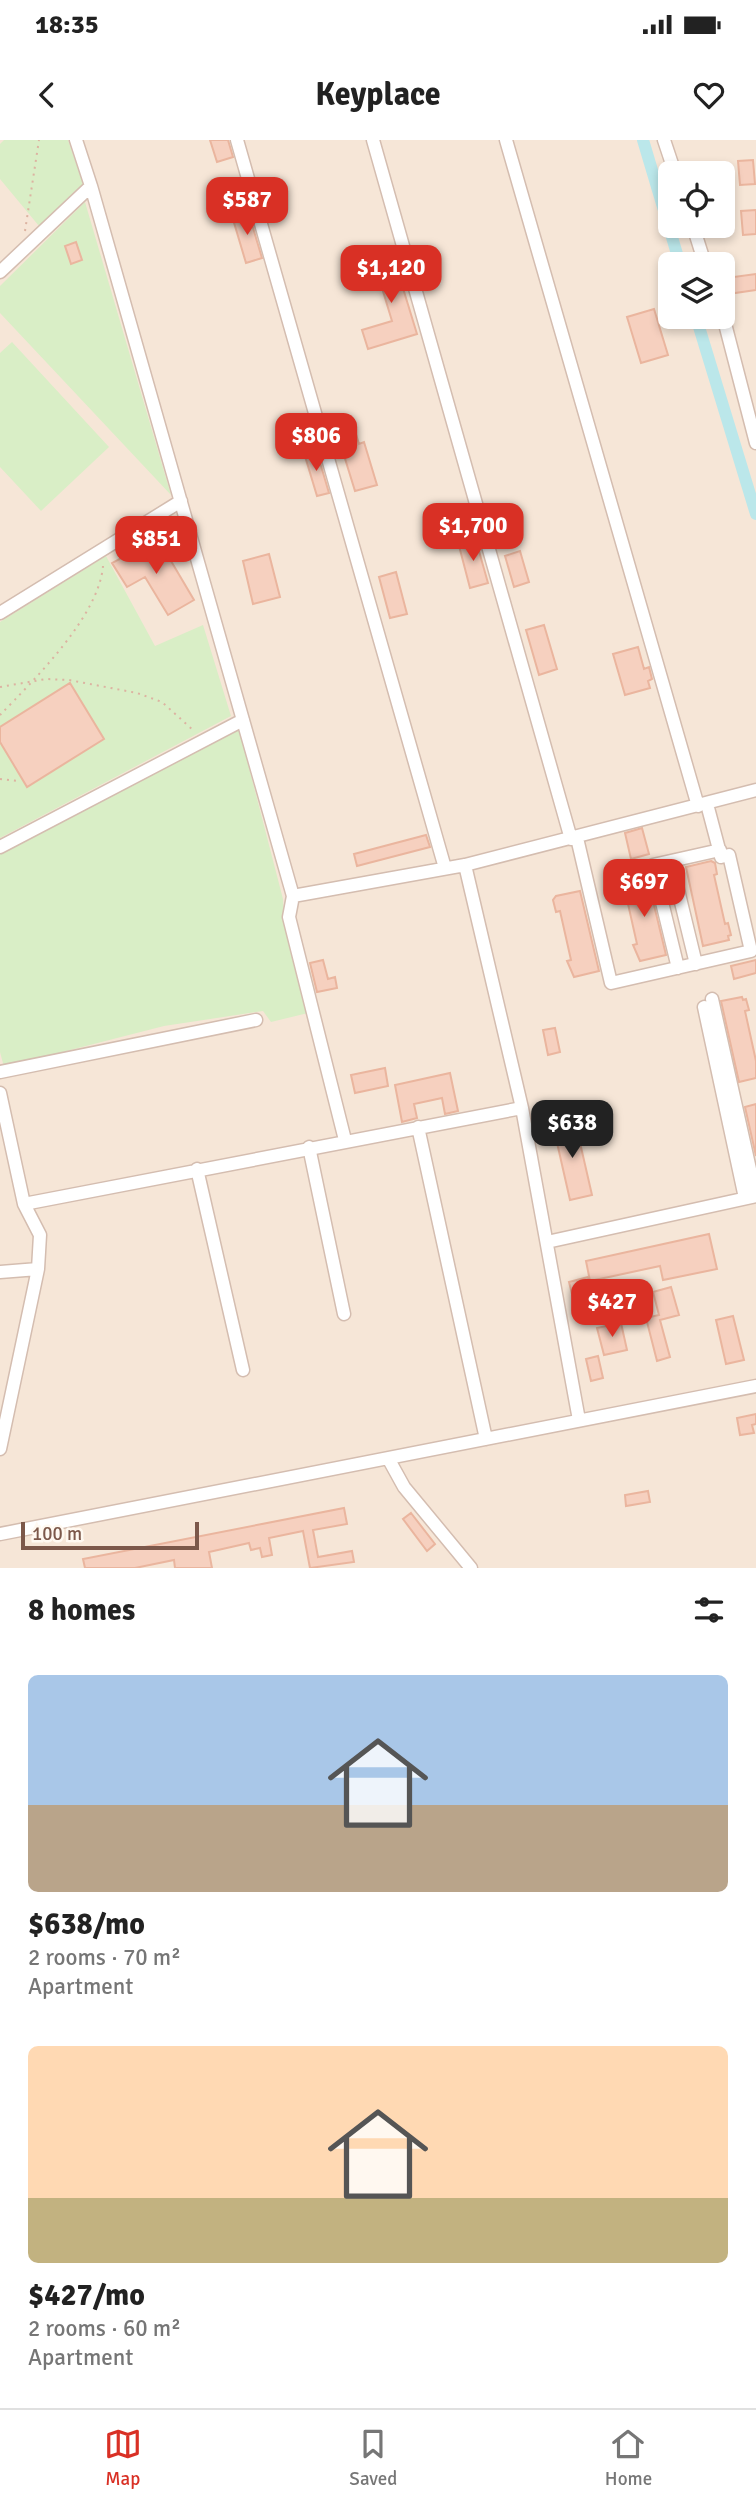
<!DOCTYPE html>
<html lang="en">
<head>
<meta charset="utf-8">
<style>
	body { margin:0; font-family:Signika,sans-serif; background:#f6f6f6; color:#222; height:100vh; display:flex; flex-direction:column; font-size:26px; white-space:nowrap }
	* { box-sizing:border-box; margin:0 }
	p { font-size:23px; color:#767676 }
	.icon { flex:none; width:38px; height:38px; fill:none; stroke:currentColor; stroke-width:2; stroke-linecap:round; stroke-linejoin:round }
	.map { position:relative; height:1428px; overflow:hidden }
	.sheet { display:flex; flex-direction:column; background:#fff; flex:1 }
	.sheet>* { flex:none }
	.controls { position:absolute; left:658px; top:21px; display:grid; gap:14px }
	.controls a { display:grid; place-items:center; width:77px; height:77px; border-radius:10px; background:#fff; box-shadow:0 4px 10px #0003; font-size:35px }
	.scale { position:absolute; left:21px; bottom:18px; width:178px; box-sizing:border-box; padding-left:7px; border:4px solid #7c584a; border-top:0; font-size:19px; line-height:24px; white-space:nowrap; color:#7c584a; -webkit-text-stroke:5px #fff9f1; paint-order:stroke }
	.price { position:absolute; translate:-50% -60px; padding:0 16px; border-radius:14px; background:#d93025; color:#fff; font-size:23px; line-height:46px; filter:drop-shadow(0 2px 4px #0008) }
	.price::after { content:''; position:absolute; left:50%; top:42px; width:21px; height:16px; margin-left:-10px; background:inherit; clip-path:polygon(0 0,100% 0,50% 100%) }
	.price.on { background:#222; color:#fff }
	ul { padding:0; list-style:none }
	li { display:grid; align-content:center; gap:14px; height:371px; padding:0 28px }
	li span { display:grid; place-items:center; height:217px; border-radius:10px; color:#555 }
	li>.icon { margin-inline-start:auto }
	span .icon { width:126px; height:126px; fill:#fffc; stroke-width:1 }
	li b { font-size:30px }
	h2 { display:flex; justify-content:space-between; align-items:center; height:84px; padding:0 28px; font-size:30px }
	.status { display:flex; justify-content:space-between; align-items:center; height:49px; padding:0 35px; background:#fff; direction:ltr }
	.status svg { height:19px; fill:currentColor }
	header { display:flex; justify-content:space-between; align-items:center; height:91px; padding:0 28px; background:#fff; font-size:32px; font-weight:800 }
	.dock { display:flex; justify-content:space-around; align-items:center; height:98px; border-top:2px solid #e0e0e0; background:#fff; font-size:19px; color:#767676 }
	.dock a { display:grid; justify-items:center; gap:4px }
	.dock .on { color:#d93025 }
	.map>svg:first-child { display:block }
</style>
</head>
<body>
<div class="status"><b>18:35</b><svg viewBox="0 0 49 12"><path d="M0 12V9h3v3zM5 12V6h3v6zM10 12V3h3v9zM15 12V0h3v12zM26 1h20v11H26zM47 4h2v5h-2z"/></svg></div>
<header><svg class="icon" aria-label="back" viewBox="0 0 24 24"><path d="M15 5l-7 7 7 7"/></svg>Keyplace<svg class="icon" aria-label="heart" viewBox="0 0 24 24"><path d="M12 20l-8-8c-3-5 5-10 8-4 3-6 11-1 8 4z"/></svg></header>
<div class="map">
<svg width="756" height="1428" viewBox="0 0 756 1428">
	<rect width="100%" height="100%" fill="#fef4ea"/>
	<path fill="#f6e6d7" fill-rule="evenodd" d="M0,0H756V1428H0ZM670,33H723V86H670ZM670,124H723V177H670Z"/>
	<path fill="#d9eec6" d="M4,0H68L84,47L76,50L39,86L0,39V4Z
		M85,62L171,355L0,173V146Z
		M12,202L109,307L41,371L0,327V213Z
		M106,416L155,506L203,485L231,576L0,698V482Z
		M239,589L283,759L284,780L308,873L271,882L263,871L164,886L4,927L0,912V714Z"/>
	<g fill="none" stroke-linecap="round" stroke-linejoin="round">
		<path stroke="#bbe7ea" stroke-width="12" d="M643,0L680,124
			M696,177L756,374"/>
	</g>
	<path fill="#f6d0bf" stroke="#eab59e" stroke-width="2" d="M210,0H228L233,17L217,22Z
		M753,20L755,44L740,45L738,21Z
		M756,70V94L743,95L741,71Z
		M248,71L262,118L246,123L232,76Z
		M76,102L82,120L71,124L65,106Z
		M391,109L417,194L368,209L362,190L392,181L372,115Z
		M756,134V150L728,154L726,138Z
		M654,169L668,215L641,223L627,177Z
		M351,278L359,304L364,302L377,345L355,351L334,283Z
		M316,309L329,353L317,356L304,313Z
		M475,397L488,443L470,448L458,402Z
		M158,399L194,460L168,475L145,437L127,447L112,423L123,417L124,419Z
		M520,411L529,442L514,447L505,416Z
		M269,414L280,457L253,464L243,421Z
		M396,432L407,474L390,478L379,437Z
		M544,485L557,529L539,535L526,490Z
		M638,507L644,529L649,527L652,539L648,541L650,548L625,555L613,514Z
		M70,543L104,599L27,647L0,602V587Z
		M642,688L649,714L631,719L625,693Z
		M426,695L430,707L357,726L354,714Z
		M711,721L715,723L717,734L714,735L725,784L728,783L731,795L728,796L729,800L703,806L686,727Z
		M647,736L666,815L640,821L633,805L637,804L626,755L623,756L620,745L624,744L623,741Z
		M580,751L599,831L574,837L567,821L571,820L560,771L556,772L553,760L556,756Z
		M323,820L328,839L335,837L337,848L317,852L310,823Z
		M756,820V833L734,839L731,826Z
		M742,857L743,860L746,859L749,870L745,871L756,921V938L739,942L721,861Z
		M555,888L560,912L548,915L543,890Z
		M385,928L388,946L355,953L351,935Z
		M450,933L458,971L445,974L442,958L414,964L417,978L402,982L395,945Z
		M756,964V1016L745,967Z
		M575,981L592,1055L570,1060L553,985Z
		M709,1094L717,1129L663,1140L660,1126L590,1141L586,1121Z
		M588,1137L594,1161L575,1166L569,1142Z
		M671,1147L679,1175L660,1180L670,1217L657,1221L646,1178L659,1175L653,1152Z
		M733,1176L744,1220L726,1224L716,1180Z
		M621,1183L627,1210L604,1215L597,1188Z
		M598,1216L603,1238L591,1241L586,1219Z
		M756,1274V1284L752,1285L754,1293L740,1295L737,1278Z
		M648,1351L650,1362L626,1366L625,1355Z
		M344,1368L347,1384L313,1390L318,1417L352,1411L354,1422L310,1428L303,1391L269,1398L272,1415L262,1417L260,1408L251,1410L249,1403L209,1412L212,1428H175L174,1420L135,1428H85L83,1419Z
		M411,1373L435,1404L427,1411L403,1379Z"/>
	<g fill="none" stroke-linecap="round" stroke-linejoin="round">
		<defs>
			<path id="minor" d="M76,0L91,46L293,756L289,777L345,1000
				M237,0L445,728
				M373,0L571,699
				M506,0L698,666
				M664,0L675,33
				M693,86L705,124
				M0,132L91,46
				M723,176L756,303
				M0,473L181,361
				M577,698L611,843L751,811L729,715L721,717L707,664
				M0,707L243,580
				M671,721L696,824
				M465,725L522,968L579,1280
				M293,756L465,725L756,650
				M678,828L653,725L720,710
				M704,867L745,1058
				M0,932L256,880
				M0,953L24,1064L40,1095L38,1129L0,1309
				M418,987L486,1299
				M309,1007L344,1174
				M197,1029L243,1230
				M24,1064L522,968
				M547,1102L756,1056L712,859
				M0,1132L38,1129
				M388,1318L404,1347L471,1428
				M0,1394L756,1246"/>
		</defs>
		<use href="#minor" stroke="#d4bdb0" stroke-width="15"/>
		<path stroke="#dcb3a1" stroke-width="2" stroke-dasharray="2 5" stroke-linecap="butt" d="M25,91L39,0
			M0,547L46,539L69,540L137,553L162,562L194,591
			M0,575C34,540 99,476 103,426
			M0,639L19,641"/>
		<use href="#minor" stroke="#fff" stroke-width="12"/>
	</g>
</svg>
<div class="controls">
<a><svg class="icon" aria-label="locate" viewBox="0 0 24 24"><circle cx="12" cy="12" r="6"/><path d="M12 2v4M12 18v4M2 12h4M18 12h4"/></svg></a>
<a><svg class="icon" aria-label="layers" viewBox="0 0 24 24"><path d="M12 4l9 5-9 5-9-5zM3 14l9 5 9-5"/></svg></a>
</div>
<div class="scale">100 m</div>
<b class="price" style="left:247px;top:97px">$587</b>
<b class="price" style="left:391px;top:165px">$1,120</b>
<b class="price" style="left:316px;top:333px">$806</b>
<b class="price" style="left:473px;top:423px">$1,700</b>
<b class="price" style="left:156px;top:436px">$851</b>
<b class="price" style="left:644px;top:779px">$697</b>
<b class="price on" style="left:572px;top:1020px">$638</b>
<b class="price" style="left:612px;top:1199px">$427</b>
</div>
<section class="sheet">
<h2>8 homes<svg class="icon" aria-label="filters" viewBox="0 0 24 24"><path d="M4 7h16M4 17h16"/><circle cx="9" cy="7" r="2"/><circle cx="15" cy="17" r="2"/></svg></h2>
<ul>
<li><span style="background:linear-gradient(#a9c7e8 60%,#b9a48a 0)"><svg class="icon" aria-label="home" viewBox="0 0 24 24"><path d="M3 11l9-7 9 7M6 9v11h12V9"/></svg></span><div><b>$638/mo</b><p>2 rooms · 70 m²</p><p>Apartment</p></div></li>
<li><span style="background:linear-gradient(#ffd9b3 70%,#c2b280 0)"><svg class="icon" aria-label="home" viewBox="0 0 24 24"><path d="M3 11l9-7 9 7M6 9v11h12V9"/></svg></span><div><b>$427/mo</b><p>2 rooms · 60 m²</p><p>Apartment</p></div></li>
</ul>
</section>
<nav class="dock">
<a class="on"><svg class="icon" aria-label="map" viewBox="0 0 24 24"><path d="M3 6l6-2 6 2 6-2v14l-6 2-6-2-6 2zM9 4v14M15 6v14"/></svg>Map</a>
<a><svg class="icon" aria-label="saved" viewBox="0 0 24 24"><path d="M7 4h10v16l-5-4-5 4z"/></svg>Saved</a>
<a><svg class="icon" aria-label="home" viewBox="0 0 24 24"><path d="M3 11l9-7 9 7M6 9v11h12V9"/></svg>Home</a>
</nav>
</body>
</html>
